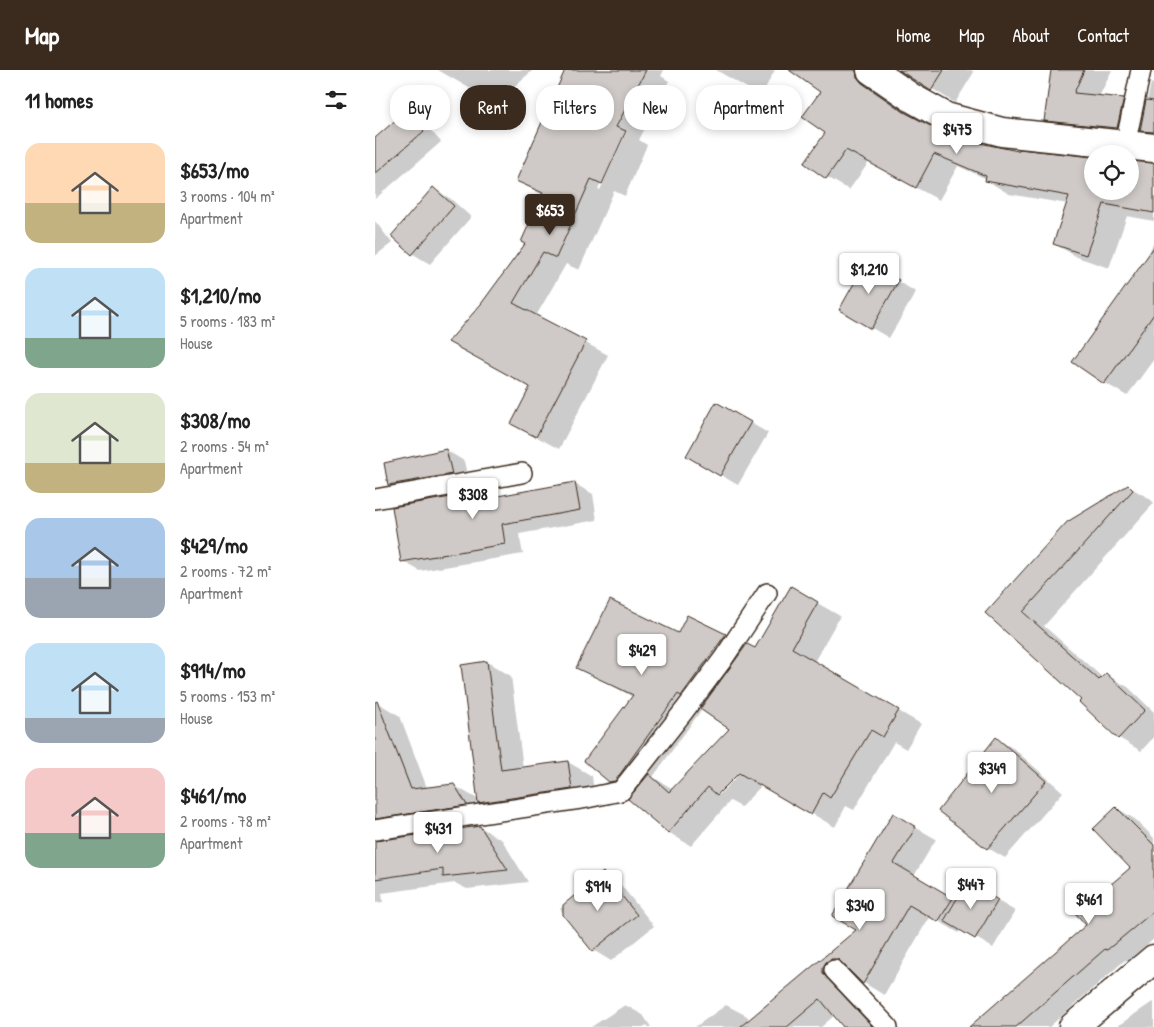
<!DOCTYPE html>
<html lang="en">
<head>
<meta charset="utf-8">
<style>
	body { margin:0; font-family:"Patrick Hand",sans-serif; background:#f2f2f2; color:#222; height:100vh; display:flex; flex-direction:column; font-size:19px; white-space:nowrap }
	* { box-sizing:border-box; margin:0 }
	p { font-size:16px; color:#767676 }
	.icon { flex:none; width:28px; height:28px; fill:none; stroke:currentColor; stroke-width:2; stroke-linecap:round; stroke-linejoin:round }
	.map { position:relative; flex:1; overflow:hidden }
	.sheet { display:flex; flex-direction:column; background:#fff; width:375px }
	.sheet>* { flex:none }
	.guide { position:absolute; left:15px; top:15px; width:475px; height:45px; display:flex; gap:10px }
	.buttons { position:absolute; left:709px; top:75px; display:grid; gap:10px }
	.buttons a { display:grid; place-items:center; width:55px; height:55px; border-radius:50%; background:#fff; box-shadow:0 2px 8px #0003; font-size:25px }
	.price { position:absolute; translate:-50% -42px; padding:0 11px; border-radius:5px; background:#fff; color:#222; font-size:16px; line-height:32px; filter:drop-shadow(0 1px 2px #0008) }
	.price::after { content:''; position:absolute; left:50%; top:30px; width:15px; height:11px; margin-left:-8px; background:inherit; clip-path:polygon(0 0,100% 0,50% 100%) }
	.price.active { background:#3b2a1e; color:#fff }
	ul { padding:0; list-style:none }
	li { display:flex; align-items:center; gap:15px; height:125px; padding:0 25px }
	li span { display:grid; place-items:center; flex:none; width:140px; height:100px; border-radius:15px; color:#555 }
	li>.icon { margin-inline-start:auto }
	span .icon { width:60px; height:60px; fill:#fffc; stroke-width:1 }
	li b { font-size:21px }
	h2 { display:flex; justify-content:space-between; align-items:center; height:60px; padding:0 25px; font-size:21px }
	.tag { padding:0 18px; border-radius:20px; background:#fff; box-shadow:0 2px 8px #0003; font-size:18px; line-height:45px }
	.tag.active { background:#3b2a1e; color:#fff }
	header { display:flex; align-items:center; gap:30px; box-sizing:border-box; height:70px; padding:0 25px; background:#3b2a1e; color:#fff }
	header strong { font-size:24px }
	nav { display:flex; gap:28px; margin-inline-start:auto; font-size:18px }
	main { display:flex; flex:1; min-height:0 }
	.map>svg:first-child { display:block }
</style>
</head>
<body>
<header>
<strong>Map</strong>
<nav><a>Home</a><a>Map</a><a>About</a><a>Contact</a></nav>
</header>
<main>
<section class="sheet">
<h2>11 homes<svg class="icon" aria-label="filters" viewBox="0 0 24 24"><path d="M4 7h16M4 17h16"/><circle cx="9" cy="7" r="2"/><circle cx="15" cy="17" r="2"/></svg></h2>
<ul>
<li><span style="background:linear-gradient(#ffd9b3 60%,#c2b280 0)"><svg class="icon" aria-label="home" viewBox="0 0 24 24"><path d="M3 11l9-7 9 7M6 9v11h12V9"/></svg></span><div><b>$653/mo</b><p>3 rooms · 104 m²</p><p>Apartment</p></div></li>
<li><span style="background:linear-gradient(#bfe0f5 70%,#7fa58c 0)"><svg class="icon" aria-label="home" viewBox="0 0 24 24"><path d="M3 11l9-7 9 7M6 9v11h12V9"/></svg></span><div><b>$1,210/mo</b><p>5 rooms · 183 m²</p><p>House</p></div></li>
<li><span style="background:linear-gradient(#dfe7d0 70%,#c2b280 0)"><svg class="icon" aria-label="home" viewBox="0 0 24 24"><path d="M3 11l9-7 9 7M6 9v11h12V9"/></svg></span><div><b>$308/mo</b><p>2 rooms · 54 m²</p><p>Apartment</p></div></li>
<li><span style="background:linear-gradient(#a9c7e8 60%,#9aa5b1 0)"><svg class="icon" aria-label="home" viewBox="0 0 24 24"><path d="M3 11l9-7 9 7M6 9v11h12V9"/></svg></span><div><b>$429/mo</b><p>2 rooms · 72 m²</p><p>Apartment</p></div></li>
<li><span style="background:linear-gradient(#bfe0f5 75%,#9aa5b1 0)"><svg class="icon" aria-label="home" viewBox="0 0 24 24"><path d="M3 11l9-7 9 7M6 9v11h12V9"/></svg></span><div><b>$914/mo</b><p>5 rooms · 153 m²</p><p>House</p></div></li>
<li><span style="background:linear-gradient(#f6c9c9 65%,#7fa58c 0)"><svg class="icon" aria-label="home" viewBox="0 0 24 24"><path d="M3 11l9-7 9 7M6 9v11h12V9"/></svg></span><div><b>$461/mo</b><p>2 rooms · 78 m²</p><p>Apartment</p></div></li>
</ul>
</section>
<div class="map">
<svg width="779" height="957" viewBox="0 0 779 957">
	<rect width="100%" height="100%" fill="#fff"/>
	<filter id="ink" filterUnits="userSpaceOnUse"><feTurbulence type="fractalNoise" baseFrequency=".02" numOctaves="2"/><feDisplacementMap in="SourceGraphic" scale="10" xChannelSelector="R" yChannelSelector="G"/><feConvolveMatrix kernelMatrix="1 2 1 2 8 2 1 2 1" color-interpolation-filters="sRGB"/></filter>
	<g filter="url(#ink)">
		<path fill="#0003" fill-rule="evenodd" d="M63,0H158L120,33Z
			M192,0H289L286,6L294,11L264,70L272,75L250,126L239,121L204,200L191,194L161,246L233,285L184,379L160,366L156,317L107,234L152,174L168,125L142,111ZM249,61H252L225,120L223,119Z
			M341,0H400L386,26Z
			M446,0H511L504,20L510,27L548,53L563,62L718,121H755V92L779,95V151L752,146L734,198L702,187L680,174L693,134L634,124L611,110L612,109L583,96L564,130L494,92L474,120L452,107V63L447,21Z
			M527,0H596L599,2L580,33Z
			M680,0H737L724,27L748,29L770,41L776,13L779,14V68L766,60L764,70L692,63L671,50Z
			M32,42L49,53L66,72L0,129V70Z
			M59,119L76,129L96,147L55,194L38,184Z
			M0,151L17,173L0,186Z
			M779,172V289L752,326L730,313L699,292L770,191Z
			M491,193L541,222L514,268L466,240Z
			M342,334L393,363L363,415L312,386Z
			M71,380L89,391L94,414L32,425L14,414Z
			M200,414L218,424L222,450L144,464L148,484L45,501L27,491L82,427L92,433Z
			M753,416L775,429L779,433L669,556L728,608L731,605L753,617L779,642V667L766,681L744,668L708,630L612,543Z
			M416,518L465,546L439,592L546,654L531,679L519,672L479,740L471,736L460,757L387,715L366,737L355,731L316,776L293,762L258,725L234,711L258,627L203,597L304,565L313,546L371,577L381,580ZM327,639L356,659L298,719L278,707ZM367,697L369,699L345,724H341Z
			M112,592L136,606L148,698L193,692L217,706L220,732L128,746L105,732Z
			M3,633L25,646L52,718L78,715L101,728L113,747L16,763L11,771L105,757L127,770L153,812L92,819L80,813L7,823L8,832L0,833V635Z
			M622,669L639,679L688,722L630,788L613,778L565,740Z
			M742,738L761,750L779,768V869L752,891L750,890L674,957H597L620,934L621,935L712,856L757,798Z
			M519,745L561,769L539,806L581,831L592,813L640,841L618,878L586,859L584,863L555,846L509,925L489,913L476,901L471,904L505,957H470L460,945L446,957H320L351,935L372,946L375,951L483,860Z
			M228,804L245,814L279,856L236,891L218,880L185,839Z
			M779,931V957H741Z
			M250,935L268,945L276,957H273L272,955L268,957H216Z"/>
		<path fill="#cfcac7" stroke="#3b2a1e" d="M190,0H271L241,57L251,61L227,114L216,109L181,188L168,182L138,233L211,271L161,367L136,354L155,317L73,272L106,234L150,174L146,172L168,123L141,111Z
			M414,0H481L482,7L487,13L529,42L567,62L600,72L643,81L644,79L718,87V121H755V91L779,93V143L729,134L711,185L678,174L694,126L610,111L611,106L559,84L541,118L471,80L451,109L429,93L450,63L427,47L445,22Z
			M524,0H569L556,21Z
			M676,0H709L699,23L749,28L742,58L669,51Z
			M771,30L779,31V62L765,61Z
			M31,41L49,61L0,104V68Z
			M58,117L79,136L37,185L16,166Z
			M779,177V244L729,314L697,292Z
			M491,192L524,210L496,259L464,240Z
			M341,332L376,352L345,406L311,386Z
			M71,379L77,404L13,415L9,393Z
			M200,412L205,440L127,454L130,474L26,492L17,437L82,426L84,433Z
			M753,415L758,420L648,542L724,610L731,603L770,640L743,669L704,632L706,630L610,543L692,452Z
			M416,516L443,532L417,578L524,640L508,667L496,660L455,728L448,723L436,745L364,703L342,725L333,717L293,763L253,729L274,704L294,722L354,659L325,639L372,574L380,578Z
			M235,530L303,563L312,545L351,564L306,626L303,624L240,711L234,712L209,691L258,625L201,598Z
			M112,591L126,700L193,691L197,719L103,733L86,595Z
			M2,631L36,719L79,714L92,735L0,749V632Z
			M621,667L671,711L612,779L563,741Z
			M741,737L779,775V841L732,880L730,879L641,957H594L711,855L701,844L755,798L718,759Z
			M518,743L541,757L519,793L578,828L563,852L534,835L488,914L463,889H456L451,892L448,897V903L451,907L498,957H468L445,929L412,957H365L481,860L457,846Z
			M105,756L133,800L68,807V799L0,809V771Z
			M228,802L262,845L217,881L188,845V835Z
			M592,811L623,830L600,869L569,851Z"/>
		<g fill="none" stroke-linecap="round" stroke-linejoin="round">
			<defs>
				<path id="lane" d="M750,75L766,0
					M0,429L147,403
					M0,760L212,728L246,721L309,641L348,589L392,523
					M459,900L513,957"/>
				<path id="street" d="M496,0L537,28L571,47L627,62L779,78"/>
				<path id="secondary" d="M698,957L779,889"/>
			</defs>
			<use href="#lane" stroke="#3b2a1e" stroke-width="22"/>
			<use href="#street" stroke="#3b2a1e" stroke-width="31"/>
			<use href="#secondary" stroke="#3b2a1e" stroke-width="31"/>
			<use href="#lane" stroke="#fff" stroke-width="19"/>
			<use href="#street" stroke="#fff" stroke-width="28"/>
			<use href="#secondary" stroke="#fff" stroke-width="28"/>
		</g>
	</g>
</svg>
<div class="buttons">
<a><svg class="icon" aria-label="locate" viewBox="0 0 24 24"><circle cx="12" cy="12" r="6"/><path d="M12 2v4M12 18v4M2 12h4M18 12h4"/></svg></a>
</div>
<b class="price" style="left:582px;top:85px">$475</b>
<b class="price active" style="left:175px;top:166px">$653</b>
<b class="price" style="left:494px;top:225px">$1,210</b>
<b class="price" style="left:98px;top:450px">$308</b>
<b class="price" style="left:267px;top:606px">$429</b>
<b class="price" style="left:617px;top:724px">$349</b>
<b class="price" style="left:63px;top:784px">$431</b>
<b class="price" style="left:596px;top:840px">$447</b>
<b class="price" style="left:223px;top:842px">$914</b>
<b class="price" style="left:714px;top:855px">$461</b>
<b class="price" style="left:485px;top:861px">$340</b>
<div class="guide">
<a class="tag">Buy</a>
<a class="tag active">Rent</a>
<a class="tag">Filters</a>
<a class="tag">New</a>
<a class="tag">Apartment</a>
</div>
</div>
</main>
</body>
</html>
